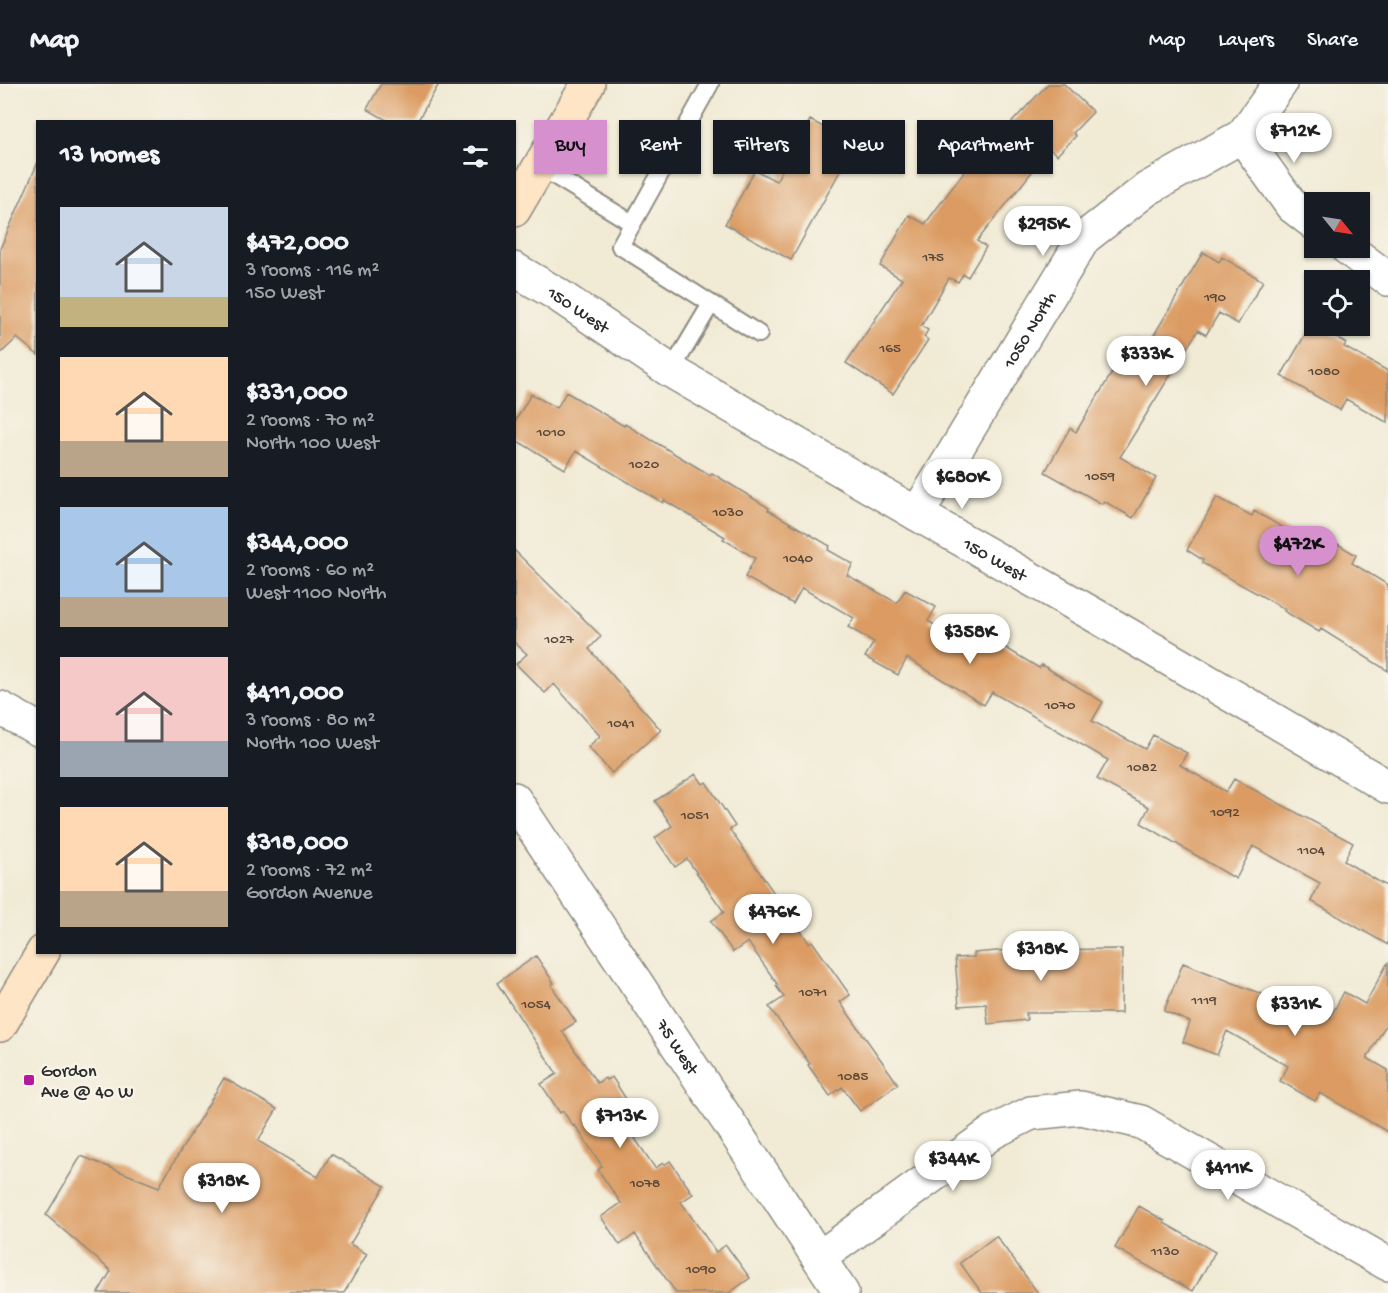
<!DOCTYPE html>
<html lang="en">
<head>
<meta charset="utf-8">
<style>
	body { margin:0; font-family:"Gochi Hand",sans-serif; background:#20242c; color:#f1f3f6; height:100vh; display:flex; flex-direction:column; font-size:22px; white-space:nowrap }
	* { box-sizing:border-box; margin:0 }
	p { font-size:20px; color:#9ea1a6 }
	.icon { flex:none; width:33px; height:33px; fill:none; stroke:currentColor; stroke-width:2; stroke-linecap:round; stroke-linejoin:round }
	.map { position:relative; flex:1; overflow:hidden }
	.drawer { position:absolute; left:36px; top:36px; width:480px; height:834px; display:flex; flex-direction:column; background:#171b24; border-radius:0px; box-shadow:0 2px 4px #0004 }
	.drawer>* { flex:none }
	.top-card { position:absolute; left:534px; top:36px; width:570px; height:54px; display:flex; gap:12px }
	.needle { width:39px; rotate:120deg }
	.fabs { position:absolute; left:1304px; top:108px; display:grid; gap:12px }
	.fabs a { display:grid; place-items:center; width:66px; height:66px; border-radius:0px; background:#171b24; box-shadow:0 2px 4px #0004; font-size:30px }
	.price { position:absolute; translate:-50% -51px; padding:0 14px; border-radius:21px; background:#fff; color:#222; font-size:20px; line-height:39px; filter:drop-shadow(0 2px 3px #0008) }
	.price::after { content:''; position:absolute; left:50%; top:36px; width:18px; height:14px; margin-left:-9px; background:inherit; clip-path:polygon(0 0,100% 0,50% 100%) }
	.price.on { background:#d690ce; color:#111 }
	ul { padding:0; list-style:none }
	li { display:flex; align-items:center; gap:18px; height:150px; padding:0 24px }
	li span { display:grid; place-items:center; flex:none; width:168px; height:120px; border-radius:0px; color:#555 }
	li>.icon { margin-inline-start:auto }
	span .icon { width:72px; height:72px; fill:#fffc; stroke-width:1 }
	li b { font-size:26px }
	h2 { display:flex; justify-content:space-between; align-items:center; height:72px; padding:0 24px; font-size:26px }
	.chip { padding:0 21px; border-radius:0px; background:#171b24; box-shadow:0 2px 4px #0004; font-size:21px; line-height:54px }
	.chip.on { background:#d690ce; color:#111 }
	header { display:flex; align-items:center; gap:36px; box-sizing:border-box; height:84px; padding:0 30px; background:#171b24; border-bottom:2px solid #363941 }
	header strong { font-size:28px }
	nav { display:flex; gap:33px; margin-inline-start:auto; font-size:21px }
	.map>svg:first-child { display:block }
</style>
</head>
<body>
<header>
<strong>Map</strong>
<nav><a>Map</a><a>Layers</a><a>Share</a></nav>
</header>
<div class="map">
<svg width="1388" height="1209" viewBox="0 0 1388 1209">
	<rect width="100%" height="100%" fill="#f7f3e8"/>
	<filter id="ink" filterUnits="userSpaceOnUse"><feTurbulence type="fractalNoise" baseFrequency=".0167" numOctaves="2"/><feDisplacementMap in="SourceGraphic" scale="12" xChannelSelector="R" yChannelSelector="G"/><feConvolveMatrix kernelMatrix="1 2 1 2 8 2 1 2 1" color-interpolation-filters="sRGB"/></filter>
	<filter id="wash" filterUnits="userSpaceOnUse"><feTurbulence type="fractalNoise" baseFrequency=".008" numOctaves="4" result="noise"/><feDisplacementMap in="SourceGraphic" scale="24" xChannelSelector="R" yChannelSelector="G"/><feGaussianBlur stdDeviation="1.35" result="paint"/><feColorMatrix in="noise" values="0 0 0 0 0 0 0 0 0 0 0 0 0 0 0 0 0 1.4 0 .05"/><feComposite in="paint" operator="in"/></filter>
	<g filter="url(#wash)">
		<rect width="100%" height="100%" fill="#f1ebd5"/>
		<g id="blocks">
			<path fill="#db9b62" d="M381,0H439L417,38H390L367,25Z
				M1048,0H1064L1093,28L1073,49L1076,52L1057,71L1050,65L977,157L986,163L968,193L963,190L958,198L949,194L921,242L928,246L924,253L928,256L893,310L846,279L902,195L880,182L909,131L925,140L991,52L995,56Z
				M810,36L855,60L791,176L725,140L755,86L776,97Z
				M38,78V271L17,254L0,270V165Z
				M1203,168L1219,178L1222,173L1263,197L1238,240L1219,229L1206,251L1198,246L1120,373L1156,394L1133,434L1104,417L1102,420L1045,388L1070,344L1076,348L1133,254L1147,263Z
				M1312,239L1346,259L1344,263L1388,287V339L1346,315L1340,326L1281,292Z
				M566,308L624,342L625,340L710,391L712,389L769,424L768,426L830,462L828,466L853,480L847,491L897,519L905,506L936,523L928,537L974,565L983,550L1039,584L1042,581L1103,618L1092,637L1145,665L1153,651L1187,669L1180,681L1226,708L1234,695L1353,759L1344,777L1388,803V861L1311,817L1320,799L1253,762L1236,795L1141,739L1149,723L1097,695L1108,676L992,608L984,621L907,574L898,591L865,573L874,558L848,543L854,534L802,504L793,520L745,493L755,474L723,455L725,453L664,416L663,419L576,367L565,385L514,355V339L531,310L557,324Z
				M1217,413L1252,432L1254,427L1322,466L1328,454L1356,471L1352,479L1388,501V587L1321,545L1319,548L1284,527L1285,525L1202,479L1203,476L1187,466Z
				M514,466L601,552L589,565L661,646L612,689L588,663L600,652L554,600L545,609L516,580L527,570L514,558Z
				M696,690L703,700L706,698L735,742L730,746L809,859L812,857L850,911L840,918L898,1000L860,1027L842,1003L830,1012L808,981L810,980L769,923L784,913L776,902L778,901L748,858L733,868L711,837L724,828L687,775L675,783L655,754L672,742L655,717Z
				M1122,865L1121,929H1026L1027,936L988,940L986,920L959,922L955,874L974,873V869L1009,866Z
				M536,872L554,899L551,901L576,938L562,947L597,999L605,994L606,996L612,993L633,1026L621,1034L655,1084L663,1079L664,1081L670,1077L693,1110L681,1118L716,1168L726,1161L750,1194L729,1209H676L635,1150L620,1161L601,1133L621,1119L598,1086L602,1082L575,1041L573,1042L563,1027L560,1029L541,1000L557,990L497,899Z
				M1388,878V937L1367,974L1388,986V1048L1320,1009L1315,1017L1280,997L1288,982L1227,947L1217,971L1183,958L1190,938L1164,927L1183,879L1287,920L1292,912L1330,934L1344,908L1365,920Z
				M224,994L277,1025L258,1057L318,1093L331,1070L385,1102L350,1160L367,1170L344,1209H98L111,1187L46,1131L81,1072L159,1103Z
				M1139,1122L1165,1137L1164,1139L1215,1168L1193,1207L1115,1164Z
				M996,1152L1038,1209H982L960,1179Z"/>
		</g>
	</g>
	<g filter="url(#ink)">
		<use href="#blocks" fill-opacity="0" stroke="#8e8b80" stroke-width="1.5"/>
		<g fill="none" stroke-linecap="round" stroke-linejoin="round">
			<defs>
				<path id="service" d="M710,0L620,162L759,250
					M540,83L632,139
					M671,287L711,220"/>
				<g id="minor">
					<path d="M1242,52L1292,122L1314,139"/>
					<path d="M1347,164L1388,195"/>
					<path id="s1" d="M514,185L555,209L671,287L917,430L1096,532L1388,703"/>
					<path id="s2" d="M917,430L1084,154L1147,105L1242,52L1280,0"/>
					<path d="M0,624L38,645"/>
					<path id="s3" d="M514,715L842,1209"/>
					<path d="M819,1174L993,1048L1031,1029L1081,1024L1141,1038L1388,1180"/>
				</g>
				<path id="secondary" d="M514,126L588,0
					M0,941L43,868"/>
			</defs>
			<use href="#service" stroke="#8e8b80" stroke-width="20"/>
			<use href="#minor" stroke="#8e8b80" stroke-width="36"/>
			<use href="#secondary" stroke="#8e8b80" stroke-width="36"/>
			<use href="#service" stroke="#fff" stroke-width="16"/>
			<use href="#minor" stroke="#fff" stroke-width="33"/>
			<use href="#secondary" stroke="#fde5c5" stroke-width="33"/>
		</g>
	</g>
	<rect fill="#b5179e" stroke="#f7f3e8" stroke-width="2" x="23" y="990" width="12" height="12" rx="3"/>
	<g text-anchor="middle" stroke-width="5" stroke-linejoin="round" paint-order="stroke">
		<g font-size="15" fill="#574739">
			<text x="933" y="177">175</text>
			<text x="1215" y="217">190</text>
			<text x="890" y="268">165</text>
			<text x="1324" y="291">1080</text>
			<text x="551" y="352">1010</text>
			<text x="644" y="384">1020</text>
			<text x="1100" y="396">1059</text>
			<text x="728" y="432">1030</text>
			<text x="798" y="478">1040</text>
			<text x="559" y="559">1027</text>
			<text x="1060" y="625">1070</text>
			<text x="621" y="643">1041</text>
			<text x="1142" y="687">1082</text>
			<text x="1225" y="732">1092</text>
			<text x="695" y="735">1051</text>
			<text x="1311" y="770">1104</text>
			<text x="813" y="912">1071</text>
			<text x="1204" y="920">1119</text>
			<text x="536" y="924">1054</text>
			<text x="853" y="996">1085</text>
			<text x="645" y="1103">1078</text>
			<text x="1165" y="1171">1130</text>
			<text x="701" y="1189">1090</text>
		</g>
		<g font-size="18" fill="#2b2b2b" stroke="#f7f3e8">
			<text dy="6" stroke="none"><textPath href="#s1" startOffset="76">150 West</textPath></text>
			<text dy="6" stroke="none"><textPath href="#s2" startOffset="216">1050 North</textPath></text>
			<text dy="6" stroke="none"><textPath href="#s1" startOffset="562">150 West</textPath></text>
			<text dy="6" stroke="none"><textPath href="#s3" startOffset="297">75 West</textPath></text>
		</g>
		<g font-size="18" fill="#2b2b2b" stroke="#f7f3e8" text-anchor="start">
			<text x="41" y="992">Gordon<tspan x="41" dy="21">Ave @ 40 W</tspan></text>
		</g>
	</g>
</svg>
<div class="fabs">
<a><svg class="needle" viewBox="-14 -14 28 28"><path d="M0-13l5 13h-10z" fill="#e53935"/><path d="M0 13l5-13h-10z" fill="#9ea1a6"/></svg></a>
<a><svg class="icon" aria-label="locate" viewBox="0 0 24 24"><circle cx="12" cy="12" r="6"/><path d="M12 2v4M12 18v4M2 12h4M18 12h4"/></svg></a>
</div>
<b class="price" style="left:1294px;top:80px">$712K</b>
<b class="price" style="left:1043px;top:173px">$295K</b>
<b class="price" style="left:1146px;top:303px">$333K</b>
<b class="price" style="left:962px;top:426px">$680K</b>
<b class="price on" style="left:1298px;top:493px">$472K</b>
<b class="price" style="left:970px;top:581px">$358K</b>
<b class="price" style="left:773px;top:861px">$476K</b>
<b class="price" style="left:1041px;top:898px">$318K</b>
<b class="price" style="left:1295px;top:953px">$331K</b>
<b class="price" style="left:620px;top:1065px">$713K</b>
<b class="price" style="left:953px;top:1108px">$344K</b>
<b class="price" style="left:1228px;top:1117px">$411K</b>
<b class="price" style="left:222px;top:1130px">$318K</b>
<div class="top-card">
<a class="chip on">Buy</a>
<a class="chip">Rent</a>
<a class="chip">Filters</a>
<a class="chip">New</a>
<a class="chip">Apartment</a>
</div>
<section class="drawer">
<h2>13 homes<svg class="icon" aria-label="filters" viewBox="0 0 24 24"><path d="M4 7h16M4 17h16"/><circle cx="9" cy="7" r="2"/><circle cx="15" cy="17" r="2"/></svg></h2>
<ul>
<li><span style="background:linear-gradient(#c9d6e8 75%,#c2b280 0)"><svg class="icon" aria-label="home" viewBox="0 0 24 24"><path d="M3 11l9-7 9 7M6 9v11h12V9"/></svg></span><div><b>$472,000</b><p>3 rooms · 116 m²</p><p>150 West</p></div></li>
<li><span style="background:linear-gradient(#ffd9b3 70%,#b9a48a 0)"><svg class="icon" aria-label="home" viewBox="0 0 24 24"><path d="M3 11l9-7 9 7M6 9v11h12V9"/></svg></span><div><b>$331,000</b><p>2 rooms · 70 m²</p><p>North 100 West</p></div></li>
<li><span style="background:linear-gradient(#a9c7e8 75%,#b9a48a 0)"><svg class="icon" aria-label="home" viewBox="0 0 24 24"><path d="M3 11l9-7 9 7M6 9v11h12V9"/></svg></span><div><b>$344,000</b><p>2 rooms · 60 m²</p><p>West 1100 North</p></div></li>
<li><span style="background:linear-gradient(#f6c9c9 70%,#9aa5b1 0)"><svg class="icon" aria-label="home" viewBox="0 0 24 24"><path d="M3 11l9-7 9 7M6 9v11h12V9"/></svg></span><div><b>$411,000</b><p>3 rooms · 80 m²</p><p>North 100 West</p></div></li>
<li><span style="background:linear-gradient(#ffd9b3 70%,#b9a48a 0)"><svg class="icon" aria-label="home" viewBox="0 0 24 24"><path d="M3 11l9-7 9 7M6 9v11h12V9"/></svg></span><div><b>$318,000</b><p>2 rooms · 72 m²</p><p>Gordon Avenue</p></div></li>
</ul>
</section>
</div>
</body>
</html>
